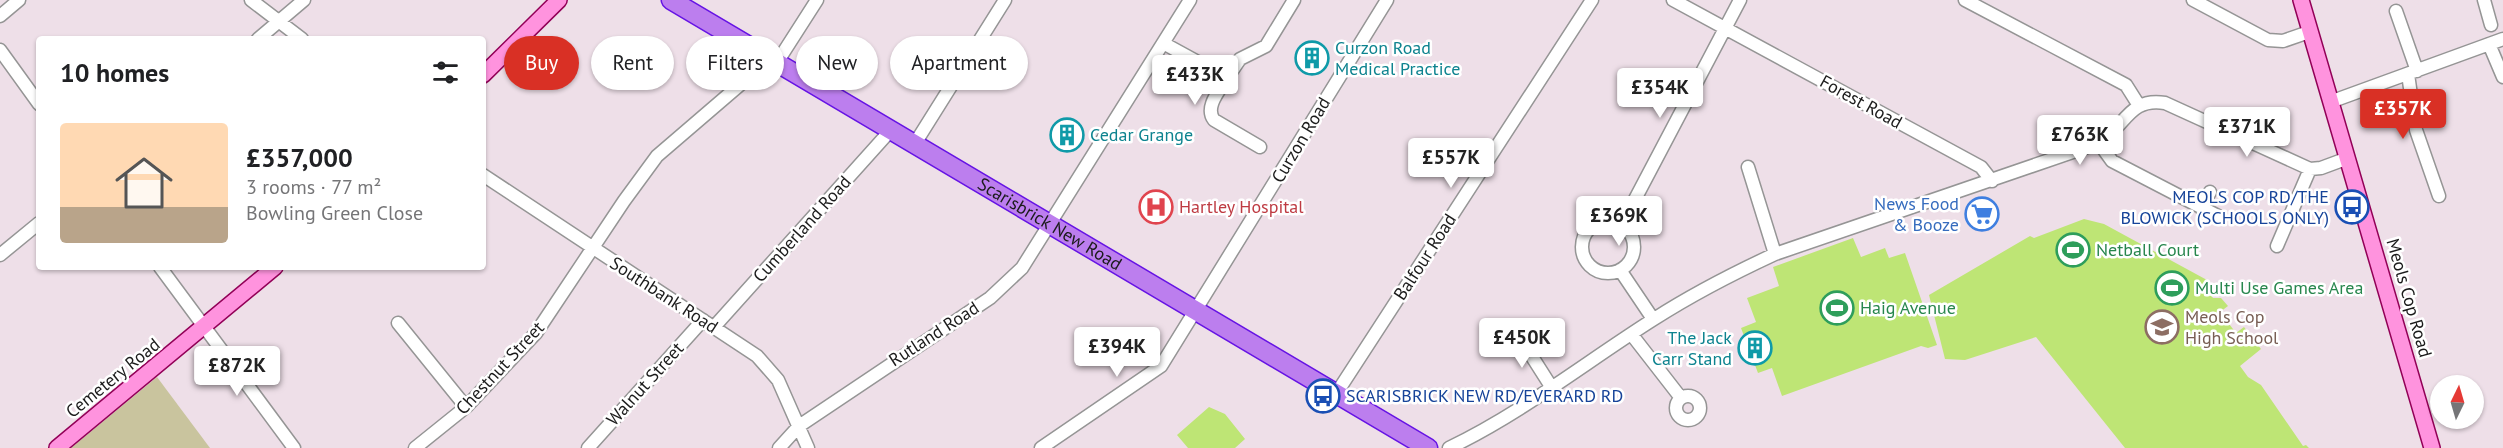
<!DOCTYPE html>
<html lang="en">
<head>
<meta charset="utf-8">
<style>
	body { margin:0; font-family:"PT Sans",sans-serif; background:#f6f6f6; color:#202124; height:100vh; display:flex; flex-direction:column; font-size:22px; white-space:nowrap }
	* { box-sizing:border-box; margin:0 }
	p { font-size:20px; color:#757577 }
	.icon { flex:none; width:33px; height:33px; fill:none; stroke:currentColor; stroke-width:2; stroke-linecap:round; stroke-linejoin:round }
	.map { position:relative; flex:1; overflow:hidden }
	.panel { position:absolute; left:36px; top:36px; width:450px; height:234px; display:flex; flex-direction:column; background:#fff; border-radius:6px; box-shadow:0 2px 4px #0004 }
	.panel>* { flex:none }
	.guide { position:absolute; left:504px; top:36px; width:570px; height:54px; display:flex; gap:12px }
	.needle { width:39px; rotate:5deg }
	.tools { position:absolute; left:2430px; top:375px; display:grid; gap:12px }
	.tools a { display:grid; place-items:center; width:54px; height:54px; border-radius:50%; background:#fff; box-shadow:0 2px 4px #0004; font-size:30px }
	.price { position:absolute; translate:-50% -51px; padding:0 14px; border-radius:6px; background:#fff; color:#222; font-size:20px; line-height:39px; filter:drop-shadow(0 2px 3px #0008) }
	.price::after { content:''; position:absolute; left:50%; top:36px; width:18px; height:14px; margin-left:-9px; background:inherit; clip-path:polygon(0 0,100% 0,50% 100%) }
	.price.current { background:#d93025; color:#fff }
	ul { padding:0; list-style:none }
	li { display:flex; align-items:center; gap:18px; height:150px; padding:0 24px }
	li span { display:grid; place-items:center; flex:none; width:168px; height:120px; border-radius:6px; color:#555 }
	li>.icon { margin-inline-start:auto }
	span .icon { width:72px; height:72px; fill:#fffc; stroke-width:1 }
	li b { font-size:26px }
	h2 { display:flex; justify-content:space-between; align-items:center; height:72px; padding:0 24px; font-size:26px }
	.chip { padding:0 21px; border-radius:27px; background:#fff; box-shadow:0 2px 4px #0004; font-size:21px; line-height:54px }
	.chip.current { background:#d93025; color:#fff }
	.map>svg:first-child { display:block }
</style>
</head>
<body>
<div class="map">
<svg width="2503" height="448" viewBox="0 0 2503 448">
	<rect width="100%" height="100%" fill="#eedfe8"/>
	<path fill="#c9c49e" d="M157,377L210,448H71Z"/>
	<path fill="#bee575" d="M2084,219L2104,224L2207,280L2211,284L2206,289L2213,298H2221L2228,306L2220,312L2236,333L2244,327L2261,349L2240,366L2248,377L2261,385L2303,446L2306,445L2309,448H2125L2036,337L1965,360L1945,359L1929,295L2030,236L2034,238Z
		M1853,238L1861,257L1885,248L1889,258L1905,253L1937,345L1928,348L1921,346L1782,396L1772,368L1758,373L1741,328L1756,322L1747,298L1779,286L1773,267Z
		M1209,407L1225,414L1245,439L1235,448H1188L1177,435Z"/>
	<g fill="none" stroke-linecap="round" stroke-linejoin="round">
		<defs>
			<path id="minor" d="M251,0L302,39
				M1673,0L1981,167L1992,181
				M1965,0L2126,85L2138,104
				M2193,0L2268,40L2283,41L2309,32
				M2484,0L2491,25
				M2396,11L2417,71
				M0,16L19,0
				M258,39L304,0
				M1163,43L1227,78C1220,90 1204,107 1214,120L1260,147
				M2489,44L2503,77
				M0,50L39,104
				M776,64L817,0
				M2408,74L2416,130L2439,196
				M1227,78L1240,59L1266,46L1294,0
				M2330,102L2503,39
				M2099,143L2112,161L2218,216
				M914,145L1005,0
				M1748,167L1775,254
				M483,175L757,356L778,380L808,448
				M2201,208L2210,192
				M1582 247a26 26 0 1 1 52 0a26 26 0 1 1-52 0Z
				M1622,224L1740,0
				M2277,246L2310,169
				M0,255L39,223
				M160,267L294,448
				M1620,270L1653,319
				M398,323L466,407
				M714,327L890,131
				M1517,333L1552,388
				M1632,335L1681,398
				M1336,394L1592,0
				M1676 408a12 12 0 1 1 24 0a12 12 0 1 1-24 0Z
				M415,448L466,407L536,333L624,201L657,156L756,71L766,58
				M588,448L703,320
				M779,448L799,426L990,298L1022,268L1190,0
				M1041,448L1161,366L1387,0
				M1449,448C1522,413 1586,362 1654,319C1693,294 1734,273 1775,254L2099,143C2126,126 2129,97 2165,103L2310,169L2321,168L2348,158"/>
			<path id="major" d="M2301,0L2432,448
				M483,75L559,0
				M57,448L275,267"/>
			<g id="highway">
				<path id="s1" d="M671,0L1428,448"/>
			</g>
		</defs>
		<use href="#minor" stroke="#959595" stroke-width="15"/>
		<use href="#major" stroke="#920057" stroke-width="18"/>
		<use href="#highway" stroke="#6614e4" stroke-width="21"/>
		<use href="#minor" stroke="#fff" stroke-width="12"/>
		<use href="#major" stroke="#ff93de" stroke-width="15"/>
		<use href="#highway" stroke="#bc7eee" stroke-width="18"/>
	</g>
	<defs>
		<symbol id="building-ring" viewBox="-11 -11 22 22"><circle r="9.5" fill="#fff" stroke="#0f9aa8" stroke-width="1.5"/><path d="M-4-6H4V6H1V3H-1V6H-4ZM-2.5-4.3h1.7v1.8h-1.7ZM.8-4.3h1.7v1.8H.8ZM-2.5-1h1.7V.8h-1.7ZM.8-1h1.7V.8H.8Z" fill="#0f9aa8"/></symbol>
		<symbol id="hospital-ring" viewBox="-11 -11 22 22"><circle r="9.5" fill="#fff" stroke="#e0444e" stroke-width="1.5"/><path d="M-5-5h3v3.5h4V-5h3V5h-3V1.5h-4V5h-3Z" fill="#e0444e"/></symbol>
		<symbol id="bus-ring" viewBox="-11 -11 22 22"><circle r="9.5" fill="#fff" stroke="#1a4fb4" stroke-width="1.5"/><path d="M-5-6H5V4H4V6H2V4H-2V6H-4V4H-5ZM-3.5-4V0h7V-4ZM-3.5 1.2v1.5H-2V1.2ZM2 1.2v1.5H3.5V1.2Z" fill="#1a4fb4"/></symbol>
		<symbol id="supermarket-ring" viewBox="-11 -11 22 22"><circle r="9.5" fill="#fff" stroke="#3f7fe0" stroke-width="1.5"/><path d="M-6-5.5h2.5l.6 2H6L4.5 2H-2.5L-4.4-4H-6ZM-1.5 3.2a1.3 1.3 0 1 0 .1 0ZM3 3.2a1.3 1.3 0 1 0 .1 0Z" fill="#3f7fe0"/></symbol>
		<symbol id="stadium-ring" viewBox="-11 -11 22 22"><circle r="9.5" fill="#fff" stroke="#2e9e5b" stroke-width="1.5"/><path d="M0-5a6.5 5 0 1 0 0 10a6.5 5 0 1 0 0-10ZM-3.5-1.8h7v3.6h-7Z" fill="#2e9e5b"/></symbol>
		<symbol id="school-ring" viewBox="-11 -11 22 22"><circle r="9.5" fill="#fff" stroke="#8d6e63" stroke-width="1.5"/><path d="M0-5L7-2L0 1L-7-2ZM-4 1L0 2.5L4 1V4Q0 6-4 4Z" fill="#8d6e63"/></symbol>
	</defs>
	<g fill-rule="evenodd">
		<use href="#building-ring" x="1293" y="39" width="38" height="38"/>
		<use href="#building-ring" x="1048" y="116" width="38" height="38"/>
		<use href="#hospital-ring" x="1137" y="188" width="38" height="38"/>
		<use href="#bus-ring" x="2333" y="188" width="38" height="38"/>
		<use href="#supermarket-ring" x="1963" y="195" width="38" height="38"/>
		<use href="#stadium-ring" x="2054" y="231" width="38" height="38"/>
		<use href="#stadium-ring" x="2153" y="269" width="38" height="38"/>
		<use href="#stadium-ring" x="1818" y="289" width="38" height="38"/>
		<use href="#school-ring" x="2143" y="308" width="38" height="38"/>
		<use href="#building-ring" x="1736" y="329" width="38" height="38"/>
		<use href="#bus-ring" x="1304" y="377" width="38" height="38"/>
	</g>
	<g text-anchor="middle" stroke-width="5" stroke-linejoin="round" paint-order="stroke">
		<g font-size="18" fill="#0d838f" stroke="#fff" text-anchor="start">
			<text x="1335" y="54">Curzon Road<tspan x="1335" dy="21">Medical Practice</tspan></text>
			<text x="1090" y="141">Cedar Grange</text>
			<text x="1732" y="344" text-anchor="end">The Jack<tspan x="1732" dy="21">Carr Stand</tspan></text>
		</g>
		<g font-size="18" fill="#1b1b1b" stroke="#fff">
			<text transform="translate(1861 102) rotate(29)" y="6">Forest Road</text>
			<text transform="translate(1301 140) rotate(-59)" y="6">Curzon Road</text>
			<text dy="6" stroke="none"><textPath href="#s1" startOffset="440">Scarisbrick New Road</textPath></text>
			<text transform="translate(802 229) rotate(-48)" y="6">Cumberland Road</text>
			<text transform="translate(1425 257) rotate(-57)" y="6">Balfour Road</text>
			<text transform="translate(664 295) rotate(33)" y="6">Southbank Road</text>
			<text transform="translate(2409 298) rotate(74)" y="6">Meols Cop Road</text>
			<text transform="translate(934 334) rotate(-33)" y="6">Rutland Road</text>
			<text transform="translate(500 368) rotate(-47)" y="6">Chestnut Street</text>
			<text transform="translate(113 378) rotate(-39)" y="6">Cemetery Road</text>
			<text transform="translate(645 384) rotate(-48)" y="6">Walnut Street</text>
		</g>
		<g font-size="18" fill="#164399" stroke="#fff" text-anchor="end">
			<text x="2329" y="203">MEOLS COP RD/THE<tspan x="2329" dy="21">BLOWICK (SCHOOLS ONLY)</tspan></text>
			<text x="1346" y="402" text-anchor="start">SCARISBRICK NEW RD/EVERARD RD</text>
		</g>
		<g font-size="18" fill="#366cbe" stroke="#fff" text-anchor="end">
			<text x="1959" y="210">News Food<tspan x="1959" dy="21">&amp; Booze</tspan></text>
		</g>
		<g font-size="18" fill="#be3a42" stroke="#fff" text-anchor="start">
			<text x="1179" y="213">Hartley Hospital</text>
		</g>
		<g font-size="18" fill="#27864d" stroke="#fff" text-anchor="start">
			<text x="2096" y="256">Netball Court</text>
			<text x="2195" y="294">Multi Use Games Area</text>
			<text x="1860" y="314">Haig Avenue</text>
		</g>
		<g font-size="18" fill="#785e54" stroke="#fff" text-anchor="start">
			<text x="2185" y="323">Meols Cop<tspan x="2185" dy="21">High School</tspan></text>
		</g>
	</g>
</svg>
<div class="tools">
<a><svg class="needle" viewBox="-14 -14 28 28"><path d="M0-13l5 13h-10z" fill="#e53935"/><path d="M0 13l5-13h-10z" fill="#757577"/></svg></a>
</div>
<b class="price" style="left:1195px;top:106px">£433K</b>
<b class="price" style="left:1660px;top:119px">£354K</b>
<b class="price current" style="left:2403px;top:140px">£357K</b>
<b class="price" style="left:2247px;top:158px">£371K</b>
<b class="price" style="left:2080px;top:166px">£763K</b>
<b class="price" style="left:1451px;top:189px">£557K</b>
<b class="price" style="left:1619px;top:247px">£369K</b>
<b class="price" style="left:1522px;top:369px">£450K</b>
<b class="price" style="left:1117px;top:378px">£394K</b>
<b class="price" style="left:237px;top:397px">£872K</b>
<div class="guide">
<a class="chip current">Buy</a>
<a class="chip">Rent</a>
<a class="chip">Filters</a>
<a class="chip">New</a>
<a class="chip">Apartment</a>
</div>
<section class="panel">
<h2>10 homes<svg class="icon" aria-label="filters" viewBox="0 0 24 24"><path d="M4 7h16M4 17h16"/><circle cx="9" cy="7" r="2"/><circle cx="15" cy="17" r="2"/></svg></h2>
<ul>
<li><span style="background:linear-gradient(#ffd9b3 70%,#b9a48a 0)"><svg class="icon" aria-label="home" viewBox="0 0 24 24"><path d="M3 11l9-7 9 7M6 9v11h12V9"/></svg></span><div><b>£357,000</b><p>3 rooms · 77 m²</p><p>Bowling Green Close</p></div></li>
</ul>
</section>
</div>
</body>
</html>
